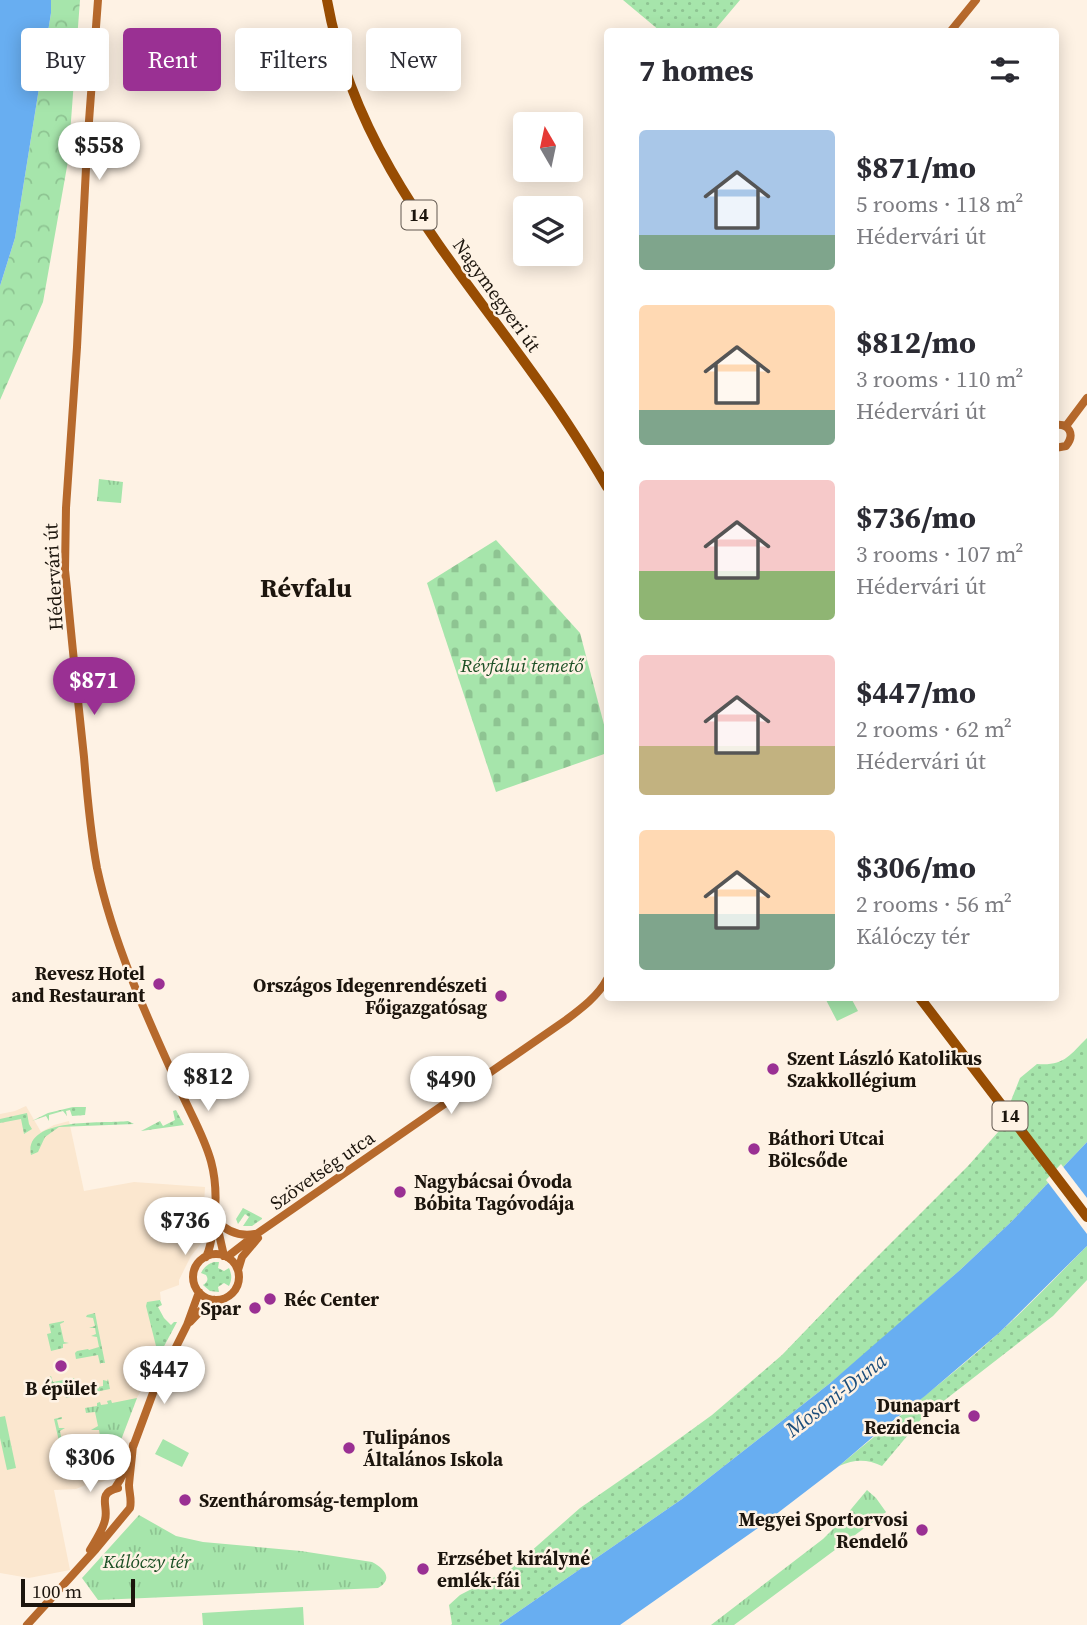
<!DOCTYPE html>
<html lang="en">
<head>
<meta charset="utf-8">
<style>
	body { margin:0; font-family:"Source Serif 4",serif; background:#f7f7f7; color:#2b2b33; height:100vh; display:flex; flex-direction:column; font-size:26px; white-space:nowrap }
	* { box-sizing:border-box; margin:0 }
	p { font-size:23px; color:#7c7c81 }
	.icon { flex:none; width:38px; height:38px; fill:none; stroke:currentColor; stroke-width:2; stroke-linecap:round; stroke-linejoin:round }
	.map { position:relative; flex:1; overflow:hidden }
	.sheet { position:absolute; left:604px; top:28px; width:455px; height:973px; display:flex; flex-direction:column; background:#fff; border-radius:7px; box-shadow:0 4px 18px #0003 }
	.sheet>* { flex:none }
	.banner { position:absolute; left:21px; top:28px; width:478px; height:63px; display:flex; gap:14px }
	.needle { width:46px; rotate:351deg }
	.controls { position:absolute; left:513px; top:112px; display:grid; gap:14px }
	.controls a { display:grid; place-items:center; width:70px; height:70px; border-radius:7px; background:#fff; box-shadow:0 4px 18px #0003; font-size:35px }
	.scale { position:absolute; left:21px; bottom:18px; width:114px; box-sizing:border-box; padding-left:7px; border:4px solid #1c150d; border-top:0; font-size:19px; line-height:24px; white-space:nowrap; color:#1c150d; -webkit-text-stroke:5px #fef2e4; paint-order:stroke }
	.price { position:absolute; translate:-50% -60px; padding:0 16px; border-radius:24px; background:#fff; color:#222; font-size:23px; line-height:46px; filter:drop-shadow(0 2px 4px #0008) }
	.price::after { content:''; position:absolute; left:50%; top:42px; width:21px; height:16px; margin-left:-10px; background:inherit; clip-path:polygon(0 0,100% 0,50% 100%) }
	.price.current { background:#9a3093; color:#fff }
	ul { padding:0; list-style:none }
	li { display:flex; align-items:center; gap:21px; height:175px; padding:0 35px }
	li span { display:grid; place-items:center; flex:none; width:196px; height:140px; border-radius:7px; color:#555 }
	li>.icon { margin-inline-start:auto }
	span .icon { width:84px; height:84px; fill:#fffc; stroke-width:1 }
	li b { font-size:30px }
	h2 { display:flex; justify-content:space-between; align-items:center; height:84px; padding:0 35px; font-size:30px }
	.chip { padding:0 24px; border-radius:7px; background:#fff; box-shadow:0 4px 18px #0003; font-size:24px; line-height:63px }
	.chip.current { background:#9a3093; color:#fff }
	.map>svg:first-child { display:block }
</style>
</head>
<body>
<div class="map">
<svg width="1087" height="1625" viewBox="0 0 1087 1625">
	<defs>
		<pattern id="grass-dots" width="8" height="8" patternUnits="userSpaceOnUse" patternTransform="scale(1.75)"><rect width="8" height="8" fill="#a6e5ab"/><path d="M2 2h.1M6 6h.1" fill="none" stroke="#8ec492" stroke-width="1.8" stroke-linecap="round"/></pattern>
		<pattern id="forest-crowns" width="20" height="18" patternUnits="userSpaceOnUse" patternTransform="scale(1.75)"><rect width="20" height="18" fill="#a6e5ab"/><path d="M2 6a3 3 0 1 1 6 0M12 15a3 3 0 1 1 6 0" fill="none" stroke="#8ec492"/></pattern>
		<pattern id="cemetery-stones" width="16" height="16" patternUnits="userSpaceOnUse" patternTransform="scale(1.75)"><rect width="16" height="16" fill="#a6e5ab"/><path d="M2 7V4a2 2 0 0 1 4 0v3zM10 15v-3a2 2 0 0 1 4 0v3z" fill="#8ec492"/></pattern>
		<pattern id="park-tufts" width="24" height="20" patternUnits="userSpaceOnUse" patternTransform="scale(1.75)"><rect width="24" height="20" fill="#a6e5ab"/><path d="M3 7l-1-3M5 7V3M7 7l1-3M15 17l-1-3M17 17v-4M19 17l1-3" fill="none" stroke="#8ec492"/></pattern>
	</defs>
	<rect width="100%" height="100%" fill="#fef2e4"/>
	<path fill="#fbe7cf" d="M26,1106L41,1132L54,1125L69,1121L84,1191L134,1182L205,1187L202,1242L191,1256L179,1280V1285L160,1292L161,1300L151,1302L162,1350L137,1398L124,1431L120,1444L121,1450L114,1473L109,1479L102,1482L88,1484L76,1489L54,1490L70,1570L29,1578L0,1573V1114L15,1111Z"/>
	<path fill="url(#grass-dots)" d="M623,0H740L713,32L660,31Z
		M1087,1038V1142L1011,1222L960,1270L866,1353L829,1384L682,1499L499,1625H451L452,1624L449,1605L460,1595L512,1568L580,1508L654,1457L712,1415L782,1355L859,1275L968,1166L999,1131L1020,1078L1037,1064C1064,1066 1069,1056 1087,1038Z
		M73,1107H86L85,1115L72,1116L70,1110L66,1111L67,1116L63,1111L49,1115V1121L46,1116L32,1121L48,1113Z
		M176,1110L184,1125L141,1131L160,1121L163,1126L175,1120L173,1111Z
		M27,1113L29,1124L32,1129L24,1134L21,1119L0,1123V1119Z
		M128,1121L134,1124L59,1127L45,1137L38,1152L31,1155C23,1116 106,1124 128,1121Z
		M243,1208L262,1218V1219L252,1226H243L249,1217L245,1214L238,1224L236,1219Z
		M1087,1246V1280L1053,1316L923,1417L882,1466C867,1459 855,1459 839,1466C892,1421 948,1379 1000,1332C1030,1305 1058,1275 1087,1246Z
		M214,1262H219L218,1268L224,1271L229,1268C232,1275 232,1279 229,1286L224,1283L218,1287L219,1292L210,1291L203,1285C207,1282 209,1280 206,1275L201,1273C204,1267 208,1264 214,1262Z
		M160,1300L162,1305L158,1307L164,1318L171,1325L174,1322H177L162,1350H157L146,1306L147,1302Z
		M95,1313L105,1363H101L100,1364L98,1355L76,1359L75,1353L77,1351L88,1349L89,1350L99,1347L97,1337L91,1336L96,1334L95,1328H89L95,1326L93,1318L86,1317L87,1315Z
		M64,1321V1322L60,1324L64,1342L69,1343L63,1344V1348L51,1351L47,1334L51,1333L49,1324Z
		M51,1376L53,1382L74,1378L76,1385L77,1386L81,1384L83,1390L103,1386V1380L107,1381L108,1379L110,1389L66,1398L63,1383L52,1385L51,1381L47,1382L46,1377L48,1378Z
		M62,1417V1419L57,1420L59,1428H65L60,1431L62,1442L68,1443L63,1445L65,1455H70L66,1458L68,1468H72L74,1469L73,1471L64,1474L62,1470L66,1468L64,1458L58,1459L56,1457L62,1455L54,1419Z"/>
	<path fill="url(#forest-crowns)" d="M51,0H80L68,161L43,302L0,400V286L15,238L51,13Z"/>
	<path fill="url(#cemetery-stones)" d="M496,540L580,633L607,736V753L496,792L427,583Z"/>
	<path fill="url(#park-tufts)" d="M99,479L123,482L121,503L97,501Z
		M137,1398L121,1440V1450L114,1473L107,1472L105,1460L98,1459L104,1457L103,1450H96L102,1447L101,1441L94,1442L93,1439L100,1436L99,1430H91L98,1426L95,1412L86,1413L85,1408L97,1406V1403L100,1402L101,1405L108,1404L107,1401L111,1400L112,1403Z
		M5,1416L16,1468L7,1470L0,1438V1417Z
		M867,1490L876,1498L886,1512L734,1625H711L823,1539L842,1520Z
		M139,1515L176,1536L203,1542L301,1551L372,1562C384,1568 394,1579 378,1588L98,1600L82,1578Z"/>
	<path fill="#a6e5ab" d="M825,998H851L858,1011L837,1021Z
		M163,1439L189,1453L182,1467L155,1454Z
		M303,1607L304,1625H203L202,1613Z"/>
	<path fill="#68aef1" d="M0,0H51V13L15,238L0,286Z
		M1087,1142V1246L1000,1332L925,1396L882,1429L839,1466L758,1528L620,1625H499L682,1499L829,1384L960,1270L1011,1222Z"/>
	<path fill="#fef2e4" d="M1061,1164L1087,1198V1234L1046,1180Z"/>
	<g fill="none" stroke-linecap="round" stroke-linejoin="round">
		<path stroke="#b6692c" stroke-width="8" d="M98,0L87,148L77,347L66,508L65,570L67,589C72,645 78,701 84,757C87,794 90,831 97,868C113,942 145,1013 176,1081C199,1134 222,1159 214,1221C212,1234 212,1245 206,1257
			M950,32L976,0
			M1055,425C1070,423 1075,435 1066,446L1055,448
			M1066,426L1087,398
			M216,1220C227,1232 239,1237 255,1234
			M217,1225L224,1256
			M193 1277a23 23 0 1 1 46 0a23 23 0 1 1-46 0Z
			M227,1257L258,1233L566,1020C582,1008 598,996 607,979
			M238,1270L242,1257L258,1238
			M190,1322L207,1304L214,1300
			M133,1447L153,1393L187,1325L199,1292
			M115,1488L120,1480L129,1460
			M90,1550C95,1541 103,1530 105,1520C109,1506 96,1493 118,1488
			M27,1625L96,1549L130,1508C132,1499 129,1493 129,1485C130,1472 132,1458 133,1445"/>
		<path stroke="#984d03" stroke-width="10" d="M327,0C355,158 458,266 546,392C568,423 588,455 607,487
			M920,998L1087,1217"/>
	</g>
	<g fill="#9a3093" stroke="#fef2e4" stroke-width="2.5">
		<circle cx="159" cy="984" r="7"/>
		<circle cx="501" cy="996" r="7"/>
		<circle cx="773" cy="1069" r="7"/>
		<circle cx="754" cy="1149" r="7"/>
		<circle cx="400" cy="1192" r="7"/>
		<circle cx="270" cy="1299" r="7"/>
		<circle cx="255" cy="1308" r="7"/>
		<circle cx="61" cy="1366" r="7"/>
		<circle cx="974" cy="1416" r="7"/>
		<circle cx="349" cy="1448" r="7"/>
		<circle cx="185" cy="1500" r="7"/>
		<circle cx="922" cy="1530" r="7"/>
		<circle cx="423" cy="1569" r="7"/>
	</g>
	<g text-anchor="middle" stroke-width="5" stroke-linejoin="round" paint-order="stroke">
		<g fill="#fef2e4" stroke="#60574e" stroke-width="2">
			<rect x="401.5" y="200.5" width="35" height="29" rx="5"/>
			<rect x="992.5" y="1101.5" width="35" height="29" rx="5"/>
		</g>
		<g font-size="18" font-weight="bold" fill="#1c150d">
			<text x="419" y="221">14</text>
			<text x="1010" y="1122">14</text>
		</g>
		<g font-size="19" fill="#1c150d" stroke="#fef2e4">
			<text transform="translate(497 295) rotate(54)" y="7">Nagymegyeri út</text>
			<text transform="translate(53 577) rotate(-93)" y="7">Hédervári út</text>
			<text transform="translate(322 1170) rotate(-35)" y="7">Szövetség utca</text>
		</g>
		<g font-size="19" font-style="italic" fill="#1a4e23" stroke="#fef2e4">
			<text x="522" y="672">Révfalui temető</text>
			<text x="147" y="1568">Kálóczy tér</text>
		</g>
		<g font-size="19" font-weight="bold" fill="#1c150d" stroke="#fef2e4" text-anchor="start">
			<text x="145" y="980" text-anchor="end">Revesz Hotel<tspan x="145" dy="22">and Restaurant</tspan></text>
			<text x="487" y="992" text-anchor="end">Országos Idegenrendészeti<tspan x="487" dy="22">Főigazgatósag</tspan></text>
			<text x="787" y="1065">Szent László Katolikus<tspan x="787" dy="22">Szakkollégium</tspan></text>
			<text x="768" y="1145">Báthori Utcai<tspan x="768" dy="22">Bölcsőde</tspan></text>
			<text x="414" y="1188">Nagybácsai Óvoda<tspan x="414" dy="22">Bóbita Tagóvodája</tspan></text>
			<text x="284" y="1306">Réc Center</text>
			<text x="241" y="1315" text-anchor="end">Spar</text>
			<text x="61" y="1395" text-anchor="middle">B épület</text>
			<text x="960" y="1412" text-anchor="end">Dunapart<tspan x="960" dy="22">Rezidencia</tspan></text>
			<text x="363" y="1444">Tulipános<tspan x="363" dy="22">Általános Iskola</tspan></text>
			<text x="199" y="1507">Szentháromság-templom</text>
			<text x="908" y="1526" text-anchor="end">Megyei Sportorvosi<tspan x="908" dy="22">Rendelő</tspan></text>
			<text x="437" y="1565">Erzsébet királyné<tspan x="437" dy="22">emlék-fái</tspan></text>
		</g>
		<g font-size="21" font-style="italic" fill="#1d4e7b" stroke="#fef2e4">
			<text transform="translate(836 1395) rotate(-38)" y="7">Mosoni-Duna</text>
		</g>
		<g font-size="26" font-weight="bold" fill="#1c150d" stroke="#fef2e4">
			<text x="306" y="597">Révfalu</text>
		</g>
	</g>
</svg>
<div class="controls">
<a><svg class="needle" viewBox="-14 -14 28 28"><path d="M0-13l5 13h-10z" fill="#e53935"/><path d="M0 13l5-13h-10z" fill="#7c7c81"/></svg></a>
<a><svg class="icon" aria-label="layers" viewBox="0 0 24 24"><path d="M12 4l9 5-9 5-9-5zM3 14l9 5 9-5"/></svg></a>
</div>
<div class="scale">100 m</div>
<b class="price" style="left:99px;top:182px">$558</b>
<b class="price current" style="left:94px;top:717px">$871</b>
<b class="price" style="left:208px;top:1113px">$812</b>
<b class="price" style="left:451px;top:1116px">$490</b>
<b class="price" style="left:185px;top:1257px">$736</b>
<b class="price" style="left:164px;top:1406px">$447</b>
<b class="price" style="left:90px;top:1494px">$306</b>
<div class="banner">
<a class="chip">Buy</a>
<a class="chip current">Rent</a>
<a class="chip">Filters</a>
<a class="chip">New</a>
</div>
<section class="sheet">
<h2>7 homes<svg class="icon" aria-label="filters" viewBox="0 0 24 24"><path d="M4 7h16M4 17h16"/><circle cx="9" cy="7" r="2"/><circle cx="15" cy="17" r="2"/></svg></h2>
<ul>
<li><span style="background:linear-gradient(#a9c7e8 75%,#7fa58c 0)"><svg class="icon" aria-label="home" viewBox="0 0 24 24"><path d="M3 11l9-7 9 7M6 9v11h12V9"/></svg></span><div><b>$871/mo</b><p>5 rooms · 118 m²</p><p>Hédervári út</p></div></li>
<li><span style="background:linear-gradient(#ffd9b3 75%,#7fa58c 0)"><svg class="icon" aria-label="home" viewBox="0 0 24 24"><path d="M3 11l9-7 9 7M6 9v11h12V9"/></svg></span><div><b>$812/mo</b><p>3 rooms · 110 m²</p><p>Hédervári út</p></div></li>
<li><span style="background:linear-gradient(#f6c9c9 65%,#8fb573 0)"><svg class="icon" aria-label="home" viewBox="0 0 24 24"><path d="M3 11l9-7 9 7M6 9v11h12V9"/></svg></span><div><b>$736/mo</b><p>3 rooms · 107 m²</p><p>Hédervári út</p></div></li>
<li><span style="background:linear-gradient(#f6c9c9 65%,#c2b280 0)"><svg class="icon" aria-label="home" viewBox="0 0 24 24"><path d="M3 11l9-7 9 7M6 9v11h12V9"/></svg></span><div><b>$447/mo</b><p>2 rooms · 62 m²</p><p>Hédervári út</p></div></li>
<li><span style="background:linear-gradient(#ffd9b3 60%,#7fa58c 0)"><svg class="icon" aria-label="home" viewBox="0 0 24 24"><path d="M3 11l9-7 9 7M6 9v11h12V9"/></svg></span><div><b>$306/mo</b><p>2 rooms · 56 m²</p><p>Kálóczy tér</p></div></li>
</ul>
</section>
</div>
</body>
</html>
